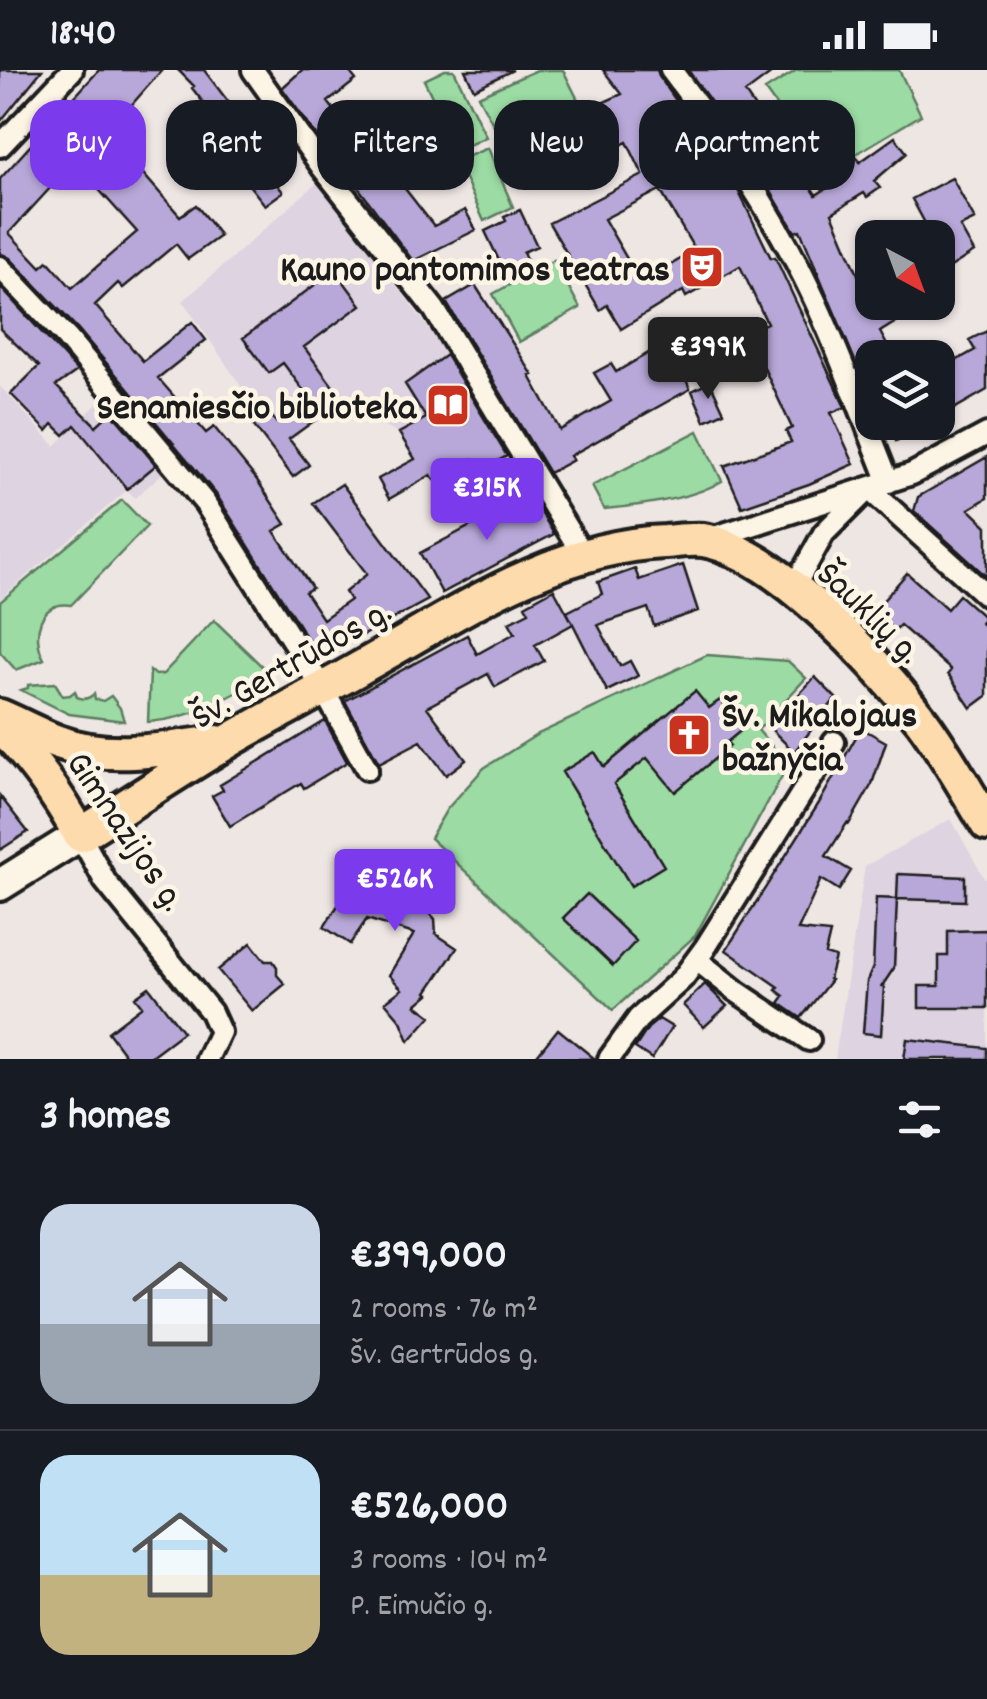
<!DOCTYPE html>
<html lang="en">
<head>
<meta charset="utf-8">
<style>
	body { margin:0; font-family:Dekko,sans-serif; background:#242831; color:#f1f3f6; height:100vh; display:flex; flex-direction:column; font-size:38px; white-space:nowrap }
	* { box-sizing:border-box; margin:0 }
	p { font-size:32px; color:#9ea1a6 }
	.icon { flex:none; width:55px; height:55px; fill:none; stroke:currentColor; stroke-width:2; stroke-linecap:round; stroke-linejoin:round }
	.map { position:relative; height:989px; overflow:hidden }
	.details { display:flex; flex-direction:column; background:#171b24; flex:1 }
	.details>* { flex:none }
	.banner { position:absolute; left:30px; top:30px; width:928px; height:90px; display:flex; gap:20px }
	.needle { width:65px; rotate:139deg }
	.buttons { position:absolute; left:855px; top:150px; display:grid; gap:20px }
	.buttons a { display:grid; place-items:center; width:100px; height:100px; border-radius:20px; background:#171b24; box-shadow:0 2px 8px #0004; font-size:50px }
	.price { position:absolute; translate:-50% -85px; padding:0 22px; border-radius:10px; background:#7c3aed; color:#fff; font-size:32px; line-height:65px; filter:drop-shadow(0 2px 5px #0008) }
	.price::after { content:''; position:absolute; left:50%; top:60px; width:30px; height:22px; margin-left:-15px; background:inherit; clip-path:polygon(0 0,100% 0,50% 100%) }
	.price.selected { background:#222; color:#fff }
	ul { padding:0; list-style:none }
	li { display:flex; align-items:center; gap:30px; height:250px; padding:0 40px }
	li+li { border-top:2px solid #363941 }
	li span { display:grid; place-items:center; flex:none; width:280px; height:200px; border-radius:30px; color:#555 }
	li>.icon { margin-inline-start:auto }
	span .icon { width:120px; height:120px; fill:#fffc; stroke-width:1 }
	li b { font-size:42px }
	h2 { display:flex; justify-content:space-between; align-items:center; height:120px; padding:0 40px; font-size:42px }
	.chip { padding:0 35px; border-radius:30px; background:#171b24; box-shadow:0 2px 8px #0004; font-size:35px; line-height:90px }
	.chip.selected { background:#7c3aed; color:#fff }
	.status { display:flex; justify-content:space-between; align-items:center; height:70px; padding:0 50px; background:#171b24; direction:ltr }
	.status svg { height:28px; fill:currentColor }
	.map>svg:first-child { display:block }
</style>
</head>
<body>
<div class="status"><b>18:40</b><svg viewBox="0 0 49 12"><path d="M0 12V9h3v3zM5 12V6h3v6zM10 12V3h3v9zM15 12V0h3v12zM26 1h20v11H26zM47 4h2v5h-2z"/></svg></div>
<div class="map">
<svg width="987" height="989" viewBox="0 0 987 989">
	<rect width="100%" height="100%" fill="#eee6e3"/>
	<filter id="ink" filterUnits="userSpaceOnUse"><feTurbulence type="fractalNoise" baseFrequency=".01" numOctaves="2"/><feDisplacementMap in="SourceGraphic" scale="20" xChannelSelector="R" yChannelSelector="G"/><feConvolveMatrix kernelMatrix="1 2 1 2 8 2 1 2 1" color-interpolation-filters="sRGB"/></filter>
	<g filter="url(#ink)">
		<path fill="#ded3e0" d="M318,112L448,284L405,313L426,348L399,363L338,338L287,367L266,339L260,344L183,231Z
			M0,316L55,376L106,325L167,399L135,428L127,420L0,529Z
			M951,749L987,813V989H835L865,796Z"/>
		<path fill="#9cdba4" stroke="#5c7c60" stroke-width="2.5" d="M445,0H454L486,67L458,80L424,10Z
			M537,0H563L581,36L502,71L478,26Z
			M797,0H899L921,45L844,91L815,47L793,59L765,20Z
			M488,78L513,137L484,151L457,91Z
			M554,190L580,238L519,272L493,224Z
			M698,361L722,411C693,429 638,436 604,439L592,416Z
			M122,430L147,456L71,535C39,530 31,566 44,589L16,600L0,582V532Z
			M214,550L269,603C232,627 192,649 148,652L150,601L156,605L163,604Z
			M707,585L788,591L806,608L758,660L788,695L695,866L613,940L430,768L447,739L484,698L538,664Z
			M55,613L63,626L70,625L75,621L77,627C84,630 88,629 94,624L95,629L103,631L111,626L120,638L124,651L69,644L21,620L28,618V615Z"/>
		<path fill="#b8a8d9" stroke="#1c1c1c" stroke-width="2.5" fill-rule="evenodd" d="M0,0H42L0,52Z
			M99,0H162L121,47L127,52L111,67L180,146L196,135L220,166L188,189L176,174L123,218L118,213L95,235L143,291L192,252L206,270L158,308L206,363L214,357L257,410L286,454L274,461L312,518L305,522L323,549L350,530L345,522L367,504L313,433L342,414L428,530L339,578L340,580L327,587L318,585L315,581L216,424L78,259L10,188L0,184V109ZM74,92L137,162L72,218L48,191L41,197L9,163Z
			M178,0H204L281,101L272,108L283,122L265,135L241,105L239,106L202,57L216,49L192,18L194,16Z
			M302,0H348L356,10L328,32L353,64L379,44L390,59L438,40L455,77L392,102L434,156L465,140L476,160L413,191L340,93L338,95L333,89L282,18Z
			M465,0H513L474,19Z
			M603,0H657L660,8L735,114L771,188L775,187L843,333L845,337L831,343L854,394L809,414L742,437L724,396L791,372L786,361L792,358L747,262L767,253L740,196L686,227L683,221L621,259L607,235L600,240L549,153L643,105L627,72L600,86L599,83L543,112L522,69L622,24ZM660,120L695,180L641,213L604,149Z
			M688,0H776L745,23L762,48L770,44L799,88L795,91L816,125L851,103L841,86L851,79L860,92L895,67L907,83L874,111L880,118L867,127L864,123L832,143L865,221L872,217V232H928L880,262L894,288H872V332L800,160L795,162L739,68L737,69Z
			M952,108L975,150L960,157L974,182L938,205V168H933L912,129Z
			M520,140L537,176L523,182L528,193L505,203L485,161L506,151L504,147Z
			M335,200L361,235L304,277L343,330L289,369L309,395L293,407L250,351L266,339L276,352L309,328L283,293L269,303L243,268Z
			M475,215L533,305L530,306L560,360L611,331L594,303L611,294L616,302L676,267L687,288L679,293L690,319L570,386L573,390L549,403L446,232Z
			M0,217L77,301L56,316L96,356L111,342L156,395L127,419L75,355L64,365L53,354L47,361L11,324L39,296L0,259Z
			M987,261V320L938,348V301L975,280L969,270Z
			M446,285L507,386L478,401L472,389L434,410L431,405L389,429L378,409L415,389L399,363L426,348L405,314Z
			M710,312L724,342L705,351L692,321Z
			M885,352H929L896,371Z
			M987,387V428L969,439L987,456V507L914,441L918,427Z
			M530,424L554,464L442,523L420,483Z
			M683,495L698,541L654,556L648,538L598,555L620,596L630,591L638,606L607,621L567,542L602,524L598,512L635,499L639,510Z
			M907,503L947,539L959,525L985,548L981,553L987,558V626L971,638L948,604L951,600L900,555L894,561L874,541Z
			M554,519L573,554L535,575L544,591L495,617L488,604L427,637L466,690L446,705L421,671L379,693L345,631L467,565L477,584L515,563L509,552L529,542L525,535Z
			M815,607L836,628L794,682L769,657Z
			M695,621L709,638L720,630L744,658L727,672L730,676L675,722L647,688L614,714L664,796L631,816L562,702L595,682L604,697Z
			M325,651L347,692L304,718L301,713L230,756L212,726L223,720L220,715Z
			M861,658L886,672L872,714L849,754L847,753L826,786L851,801L839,820L821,809L798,860L830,863L825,884L835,887L829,909L831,910L801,948L779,933L784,926L776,920L779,917L726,880L819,733Z
			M0,726L28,762L0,780Z
			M364,779L398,802L407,817L435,849L436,864L457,878L427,922L429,924L416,935L431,946L409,971L401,951L385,932L402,919L389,905L414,864L367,849L350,874L324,857L359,803L351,798Z
			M898,804L965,807V831L897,829Z
			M587,824L636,871L613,896L563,848Z
			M876,828L897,829L894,898L882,916H884L881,965L863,963L867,911L873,897Z
			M987,860V938H919V916H939V886H948V861Z
			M251,873L265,891H273L277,897V905L285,914L252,941L218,900Z
			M705,914L727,936L704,957L683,935Z
			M149,917L183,962L147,989H128L108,962L142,936L135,927Z
			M659,949L672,957L652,989L635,978L648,958Z
			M558,959L595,989H534Z
			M907,969L987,978V989H904Z"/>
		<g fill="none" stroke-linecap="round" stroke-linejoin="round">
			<defs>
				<path id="street" d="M253,0L322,97L434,239L583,485
					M671,0C723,69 773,142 810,220C840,282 863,348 889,412
					M0,76L72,0
					M0,197L67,268L205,433L323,619L367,699
					M869,419L987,526
					M705,470L912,404L987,364
					M793,519L824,463L867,420
					M80,765L105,811L211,942L220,962L207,989
					M697,890L736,921L809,970
					M609,989L638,949L683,908L705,878L834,672"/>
				<path id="secondary" d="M0,815L80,765"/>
				<path id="primary" d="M0,646C19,654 39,665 58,672C109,691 166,679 217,672
					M0,654C33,692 56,721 80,765C131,733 182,699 234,668C276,644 318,622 360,598C455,545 553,476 665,472C677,471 691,469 703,470C777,482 878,594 922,651C946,683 966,720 987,754"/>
			</defs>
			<use href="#street" stroke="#1c1c1c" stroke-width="28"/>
			<use href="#secondary" stroke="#1c1c1c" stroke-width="38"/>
			<use href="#primary" stroke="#1c1c1c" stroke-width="40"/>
			<use href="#street" stroke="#fcf5e5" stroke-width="20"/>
			<use href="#secondary" stroke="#fcf5e5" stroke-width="30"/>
			<use href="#primary" stroke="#fedbac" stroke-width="32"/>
		</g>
	</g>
	<defs>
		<symbol id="theatre-square" viewBox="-11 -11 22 22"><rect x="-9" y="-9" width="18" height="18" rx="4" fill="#c8321e" stroke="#fcf5e5"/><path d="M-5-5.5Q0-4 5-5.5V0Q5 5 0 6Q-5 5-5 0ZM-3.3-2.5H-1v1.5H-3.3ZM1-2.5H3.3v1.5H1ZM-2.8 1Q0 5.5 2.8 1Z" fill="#fff"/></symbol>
		<symbol id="library-square" viewBox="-11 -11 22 22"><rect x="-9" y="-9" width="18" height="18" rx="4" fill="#c8321e" stroke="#fcf5e5"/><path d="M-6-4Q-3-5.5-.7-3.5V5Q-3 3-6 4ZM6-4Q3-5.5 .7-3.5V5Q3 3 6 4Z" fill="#fff"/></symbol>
		<symbol id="church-square" viewBox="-11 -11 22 22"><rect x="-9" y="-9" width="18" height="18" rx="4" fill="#c8321e" stroke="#fcf5e5"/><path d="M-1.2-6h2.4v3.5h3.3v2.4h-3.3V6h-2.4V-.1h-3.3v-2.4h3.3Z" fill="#fff"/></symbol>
	</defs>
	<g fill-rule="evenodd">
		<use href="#theatre-square" x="677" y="172" width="50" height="50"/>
		<use href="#library-square" x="423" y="310" width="50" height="50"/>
		<use href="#church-square" x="664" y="640" width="50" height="50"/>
	</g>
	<g text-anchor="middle" stroke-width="9" stroke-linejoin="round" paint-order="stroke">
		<g font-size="38" font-weight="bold" fill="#1c1c1c" stroke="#fcf5e5" text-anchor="end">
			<text x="670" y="210">Kauno pantomimos teatras</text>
			<text x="416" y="348">Senamiesčio biblioteka</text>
			<text x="722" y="656" text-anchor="start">Šv. Mikalojaus<tspan x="722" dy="44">bažnyčia</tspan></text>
		</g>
		<g font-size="38" fill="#1c1c1c" stroke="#fcf5e5">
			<text transform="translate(871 541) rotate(44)" y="13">Šauklių g.</text>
			<text transform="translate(290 592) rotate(-30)" y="13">Šv. Gertrūdos g.</text>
			<text transform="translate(128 760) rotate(56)" y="13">Gimnazijos g.</text>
		</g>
	</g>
</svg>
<div class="buttons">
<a><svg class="needle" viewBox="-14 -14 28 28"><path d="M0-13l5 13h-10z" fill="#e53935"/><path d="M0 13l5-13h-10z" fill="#9ea1a6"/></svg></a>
<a><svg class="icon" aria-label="layers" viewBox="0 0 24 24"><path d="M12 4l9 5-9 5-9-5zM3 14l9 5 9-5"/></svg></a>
</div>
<b class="price selected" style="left:708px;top:332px">€399K</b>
<b class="price" style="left:487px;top:473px">€315K</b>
<b class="price" style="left:395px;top:864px">€526K</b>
<div class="banner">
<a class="chip selected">Buy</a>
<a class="chip">Rent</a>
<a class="chip">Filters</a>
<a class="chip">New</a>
<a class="chip">Apartment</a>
</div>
</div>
<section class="details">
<h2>3 homes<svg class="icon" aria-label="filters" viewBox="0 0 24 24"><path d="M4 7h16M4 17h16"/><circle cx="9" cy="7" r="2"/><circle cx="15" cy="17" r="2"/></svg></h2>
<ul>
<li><span style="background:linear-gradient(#c9d6e8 60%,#9aa5b1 0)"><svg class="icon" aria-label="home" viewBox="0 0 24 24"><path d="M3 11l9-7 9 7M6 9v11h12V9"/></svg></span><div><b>€399,000</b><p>2 rooms · 76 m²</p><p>Šv. Gertrūdos g.</p></div></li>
<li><span style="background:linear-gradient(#bfe0f5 60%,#c2b280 0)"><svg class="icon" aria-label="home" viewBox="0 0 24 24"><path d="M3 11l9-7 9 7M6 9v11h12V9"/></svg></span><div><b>€526,000</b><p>3 rooms · 104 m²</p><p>P. Eimučio g.</p></div></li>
</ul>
</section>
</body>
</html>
